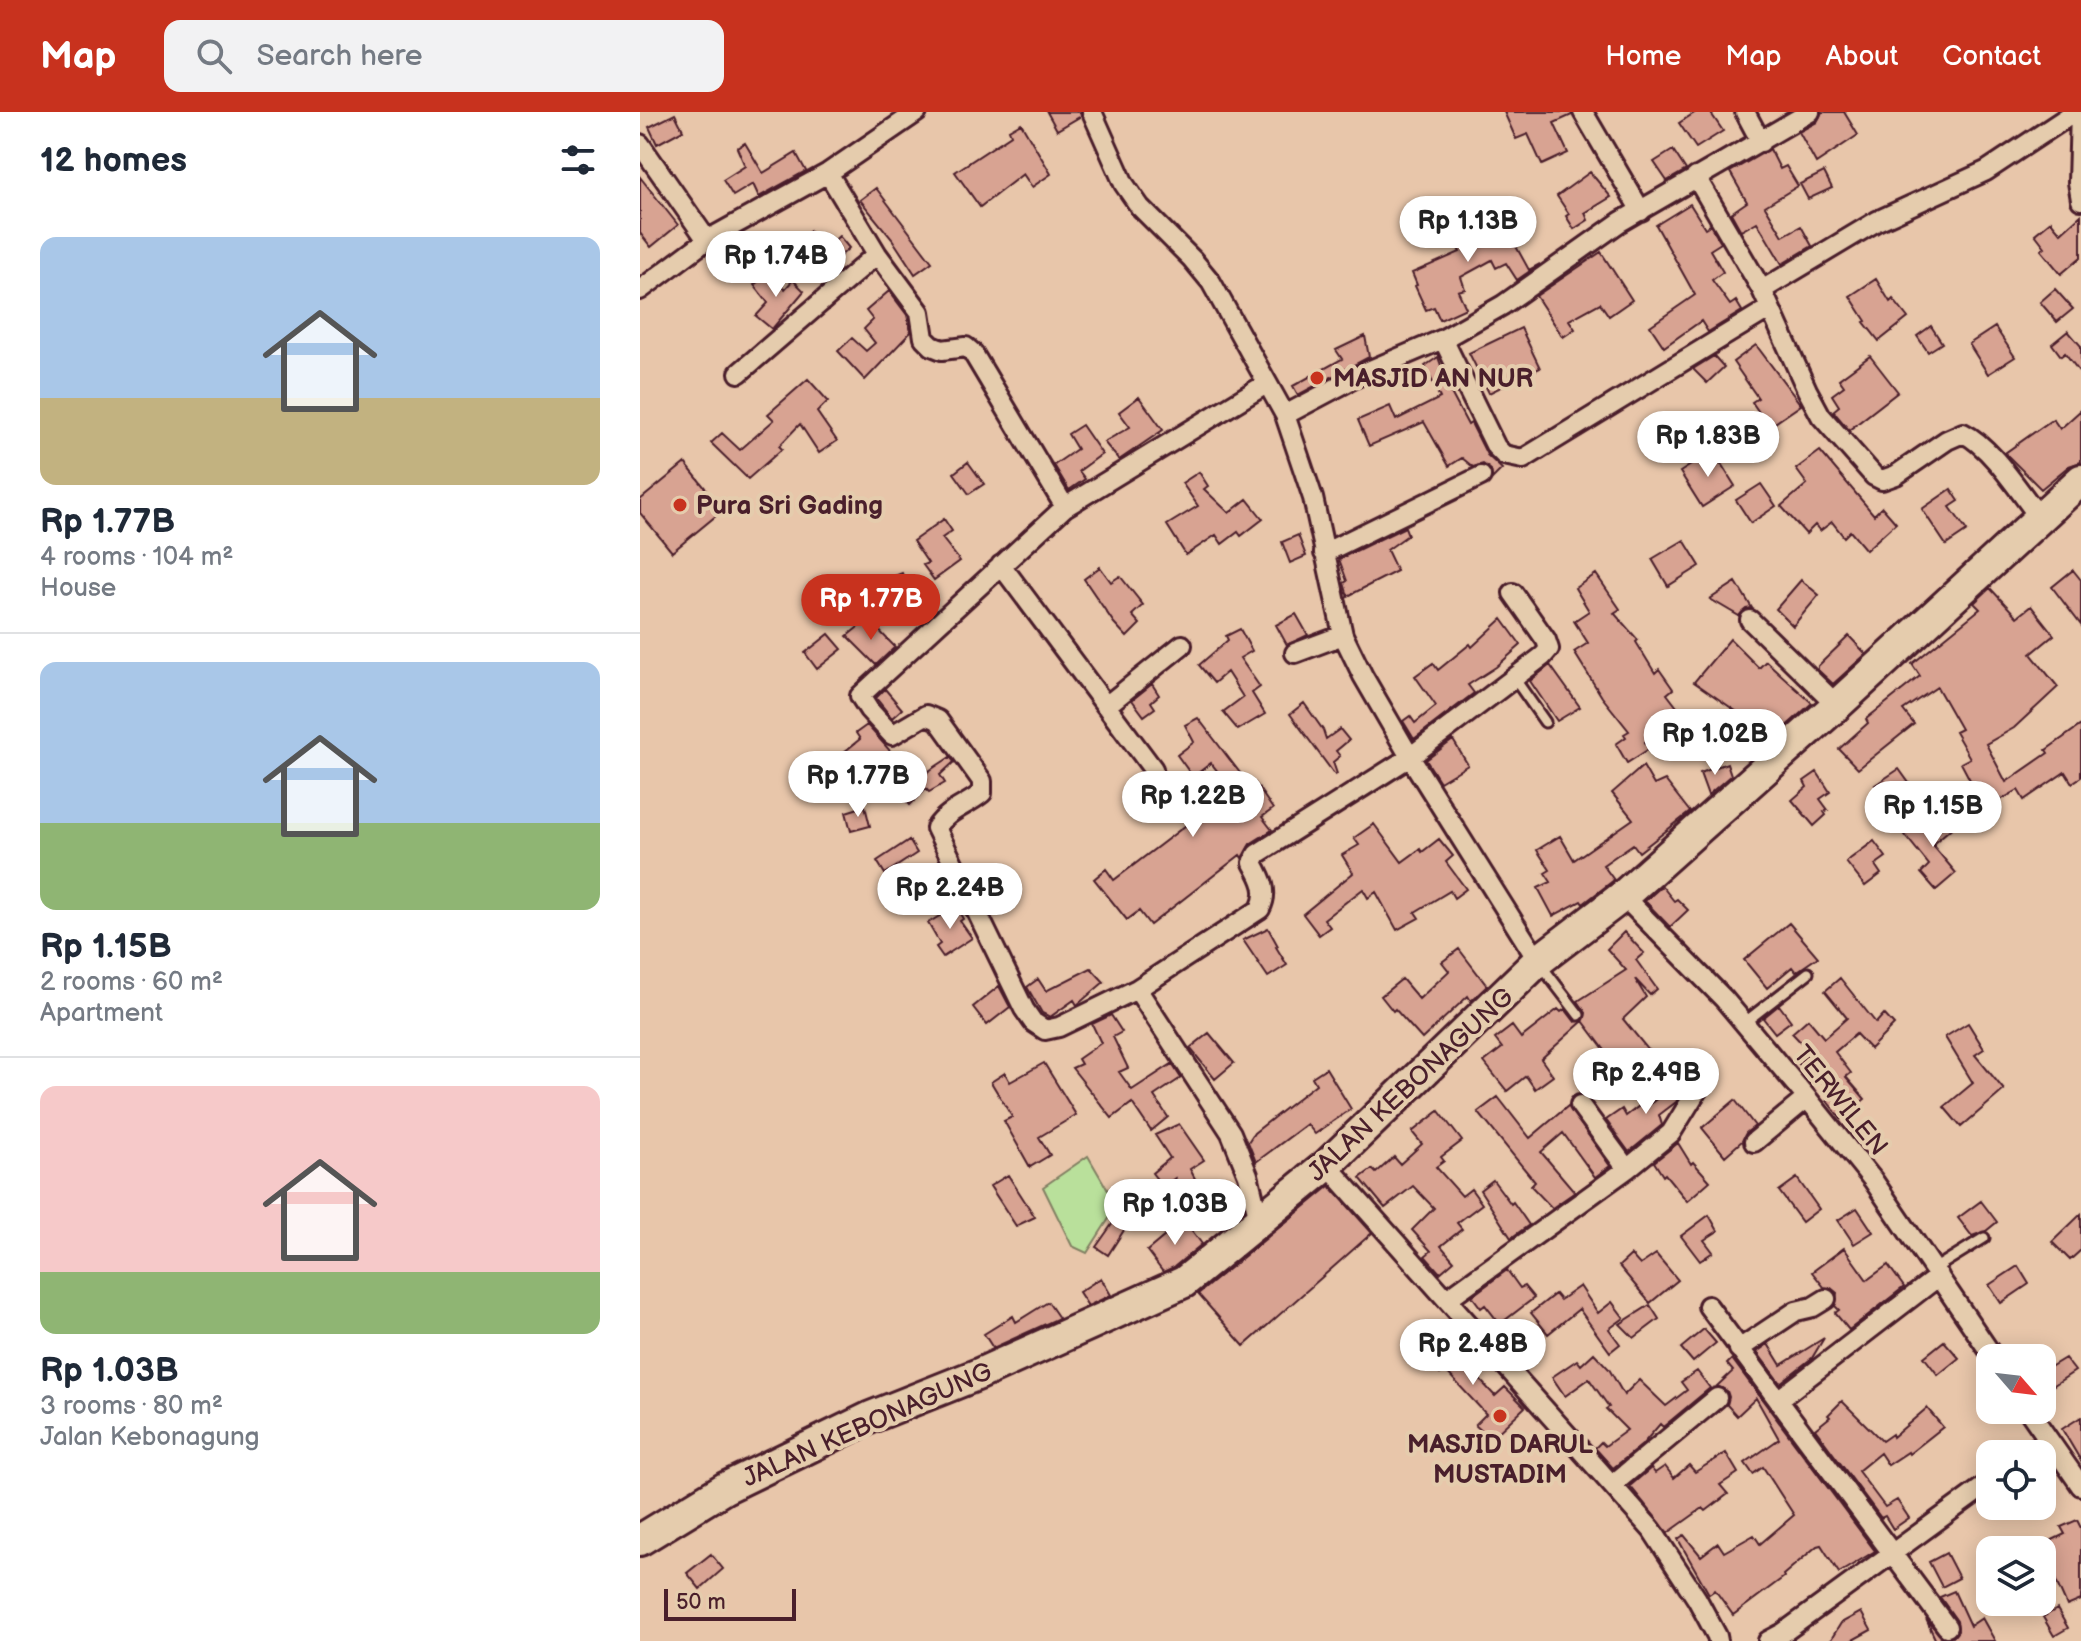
<!DOCTYPE html>
<html lang="en">
<head>
<meta charset="utf-8">
<style>
	body { margin:0; font-family:"Balsamiq Sans",sans-serif; background:#f2f2f3; color:#1f2937; height:100vh; display:flex; flex-direction:column; font-size:30px; white-space:nowrap }
	* { box-sizing:border-box; margin:0 }
	p { font-size:26px; color:#747a83 }
	.icon { flex:none; width:44px; height:44px; fill:none; stroke:currentColor; stroke-width:2; stroke-linecap:round; stroke-linejoin:round }
	.map { position:relative; flex:1; overflow:hidden }
	.sheet { display:flex; flex-direction:column; background:#fff; width:640px }
	.sheet>* { flex:none }
	.needle { width:52px; rotate:118deg }
	.buttons { position:absolute; left:1336px; top:1232px; display:grid; gap:16px }
	.buttons a { display:grid; place-items:center; width:80px; height:80px; border-radius:16px; background:#fff; box-shadow:0 4px 20px #0003; font-size:40px }
	.scale { position:absolute; left:24px; bottom:20px; width:132px; box-sizing:border-box; padding-left:8px; border:4px solid #4a1f2b; border-top:0; font-size:22px; line-height:28px; white-space:nowrap; color:#4a1f2b; -webkit-text-stroke:6px #e5ccad; paint-order:stroke }
	.price { position:absolute; translate:-50% -68px; padding:0 18px; border-radius:28px; background:#fff; color:#222; font-size:26px; line-height:52px; filter:drop-shadow(0 2px 4px #0008) }
	.price::after { content:''; position:absolute; left:50%; top:48px; width:24px; height:18px; margin-left:-12px; background:inherit; clip-path:polygon(0 0,100% 0,50% 100%) }
	.price.active { background:#c8321e; color:#fff }
	ul { padding:0; list-style:none }
	li { display:grid; align-content:center; gap:16px; height:424px; padding:0 40px }
	li+li { border-top:2px solid #e0e1e3 }
	li span { display:grid; place-items:center; height:248px; border-radius:16px; color:#555 }
	li>.icon { margin-inline-start:auto }
	span .icon { width:144px; height:144px; fill:#fffc; stroke-width:1 }
	li b { font-size:34px }
	h2 { display:flex; justify-content:space-between; align-items:center; height:96px; padding:0 40px; font-size:34px }
	header { display:flex; align-items:center; gap:48px; box-sizing:border-box; height:112px; padding:0 40px; background:#c8321e; color:#fff }
	header strong { font-size:38px }
	nav { display:flex; gap:44px; margin-inline-start:auto; font-size:28px }
	.search { width:560px; height:72px; background:#f2f2f3; display:flex; align-items:center; gap:20px; box-sizing:border-box; padding:0 28px; border-radius:16px; color:#747a83; font-size:30px }
	main { display:flex; flex:1; min-height:0 }
	.map>svg:first-child { display:block }
</style>
</head>
<body>
<header>
<strong>Map</strong>
<div class="search"><svg class="icon" aria-label="search" viewBox="0 0 24 24"><circle cx="10" cy="10" r="6"/><path d="M15 15l6 6"/></svg>Search here</div>
<nav><a>Home</a><a>Map</a><a>About</a><a>Contact</a></nav>
</header>
<main>
<section class="sheet">
<h2>12 homes<svg class="icon" aria-label="filters" viewBox="0 0 24 24"><path d="M4 7h16M4 17h16"/><circle cx="9" cy="7" r="2"/><circle cx="15" cy="17" r="2"/></svg></h2>
<ul>
<li><span style="background:linear-gradient(#a9c7e8 65%,#c2b280 0)"><svg class="icon" aria-label="home" viewBox="0 0 24 24"><path d="M3 11l9-7 9 7M6 9v11h12V9"/></svg></span><div><b>Rp 1.77B</b><p>4 rooms · 104 m²</p><p>House</p></div></li>
<li><span style="background:linear-gradient(#a9c7e8 65%,#8fb573 0)"><svg class="icon" aria-label="home" viewBox="0 0 24 24"><path d="M3 11l9-7 9 7M6 9v11h12V9"/></svg></span><div><b>Rp 1.15B</b><p>2 rooms · 60 m²</p><p>Apartment</p></div></li>
<li><span style="background:linear-gradient(#f6c9c9 75%,#8fb573 0)"><svg class="icon" aria-label="home" viewBox="0 0 24 24"><path d="M3 11l9-7 9 7M6 9v11h12V9"/></svg></span><div><b>Rp 1.03B</b><p>3 rooms · 80 m²</p><p>Jalan Kebonagung</p></div></li>
</ul>
</section>
<div class="map">
<svg width="1441" height="1529" viewBox="0 0 1441 1529">
	<rect width="100%" height="100%" fill="#e8c6aa"/>
	<filter id="ink" filterUnits="userSpaceOnUse"><feTurbulence type="fractalNoise" baseFrequency=".0125" numOctaves="2"/><feDisplacementMap in="SourceGraphic" scale="16" xChannelSelector="R" yChannelSelector="G"/><feConvolveMatrix kernelMatrix="1 2 1 2 8 2 1 2 1" color-interpolation-filters="sRGB"/></filter>
	<g filter="url(#ink)">
		<path fill="#b9e09b" stroke="#828063" stroke-width="2" d="M448,1044L477,1094L447,1141L432,1134L403,1075Z"/>
		<path fill="#d8a392" stroke="#4a1f2b" stroke-width="2" d="M407,0H440L441,4L417,18Z
			M864,0H931L932,3L914,11L928,41L902,53L888,22L876,27Z
			M1056,0H1070L1083,19L1056,36L1039,11Z
			M1182,0H1204L1218,23L1176,51L1159,20L1177,10Z
			M35,2L43,18L17,32L9,15Z
			M381,11L411,62L392,75L383,62L340,95L315,60L371,23L369,18Z
			M105,31L123,61L156,41L166,59L119,85L113,72L93,84L83,68L105,54L97,36Z
			M1130,37L1140,57L1146,54L1158,74L1125,94L1143,124L1161,114L1172,134L1142,152L1117,110L1101,119L1091,101L1107,90L1090,60Z
			M1033,38L1046,58L1027,69L1014,50Z
			M950,60L971,85L945,101L948,108L934,117L926,104L929,102L917,84Z
			M1184,60L1192,76L1168,87L1160,72Z
			M0,65L38,113L11,135L0,121Z
			M236,76L292,150L275,162L252,127L220,88Z
			M1050,92L1065,116L1070,113L1081,131L1070,138L1083,160L1072,168L1090,193L1096,189L1102,199L1068,220L1061,209L1024,235L1010,214L1055,183L1016,113Z
			M855,96L889,158L900,152L877,168L866,151L856,156L852,148L821,165L825,177L818,179L826,196L800,208L794,195L786,198L775,174L777,173L772,161L820,140L815,130L836,118L831,108Z
			M1441,103V145L1421,162L1401,138L1405,135L1395,122L1411,109L1421,121Z
			M170,119L184,138L199,124L209,136L182,161L158,129Z
			M961,140L992,188L969,204L960,191L929,208L935,217L923,225L896,184Z
			M131,159L145,177L153,168L164,179L132,217L116,204L128,191L114,173Z
			M1236,167L1250,190L1253,187L1268,206L1239,229L1224,210L1226,209L1210,184Z
			M1415,177L1433,197L1417,210L1400,190Z
			M249,179L267,203L271,220L225,268L198,239L212,226L226,239L235,231L224,217L233,208L226,199Z
			M1291,214L1302,231L1288,240L1277,224Z
			M1355,215L1375,245L1348,262L1329,232Z
			M881,216L900,256L849,281L829,241Z
			M1428,219L1441,234V262L1425,241L1421,244L1412,232Z
			M725,224L729,245L658,283L653,274L702,247L696,238Z
			M1116,233L1161,293L1129,315L1112,290L1118,286L1093,250Z
			M1074,244L1084,255L1067,271L1053,257Z
			M1230,244L1258,280L1209,318L1193,299L1199,294L1192,283L1204,274L1199,267Z
			M798,245L811,281L828,313L831,311L847,343L862,357L852,367L851,358L843,352L833,355L822,346L809,354L784,310L729,334L718,308L750,294L756,308L800,286L785,254Z
			M168,267L188,289L177,300L197,329L179,341L160,312L139,334L142,337L108,367L71,331L82,321L100,338L134,308L128,302Z
			M499,285L523,318L479,348L464,330L490,315L479,300Z
			M1441,298V350L1429,354L1401,377L1365,341L1413,307L1420,317Z
			M442,313L462,342L439,359L445,367L429,378L414,353L437,337L428,322Z
			M1073,339L1095,374L1062,395L1040,360Z
			M1180,339L1234,403L1242,395L1256,411L1226,438L1210,419L1204,425L1192,410L1180,419L1175,413L1166,422L1141,394L1167,372L1156,357Z
			M328,350L344,372L329,382L314,361Z
			M45,351L83,398L32,440L0,401V388Z
			M559,360L568,374L564,377L589,401L607,387L623,407L601,424L598,420L582,432L576,423L546,443L527,413L558,394L542,371Z
			M1121,372L1136,394L1111,411L1096,388Z
			M1311,377L1319,389L1310,395L1327,419L1306,433L1282,397Z
			M304,407L312,419L302,426L320,449L294,468L283,453L288,451L273,429Z
			M765,415L768,423L747,438L757,459L708,484L704,471L707,469L699,447Z
			M658,423L666,444L650,451L642,430Z
			M1044,428L1060,454L1028,474L1012,447Z
			M460,455L471,470L480,464L503,493L492,503L500,512L487,525L474,511L444,467Z
			M1433,458L1441,468V513L1412,475Z
			M262,461L267,474L244,483L247,486L233,497L227,490L211,496L209,492L237,471Z
			M956,462L980,497L974,501L998,528L996,530L1015,561L1019,557L1033,577L1027,582L1043,603L1005,630L1009,637L987,651L976,632L986,625L984,622L989,619L962,585L934,540L948,531L934,509L949,499L935,476Z
			M1161,468L1179,483L1153,514L1136,497Z
			M1096,470L1112,496L1106,497L1099,504L1070,487Z
			M1350,476L1377,505L1391,494L1414,523L1391,542L1418,575L1374,616L1346,632L1366,670L1408,641L1406,638L1441,613V665L1432,671L1425,660L1384,688L1378,678L1343,698L1337,689L1340,687L1321,651L1330,646L1315,620L1321,617L1297,575L1263,598L1274,612L1218,657L1199,637L1228,611L1226,607L1280,564L1272,552L1340,497L1334,491Z
			M656,502L668,523L647,533L636,513Z
			M228,507L255,535L236,553L207,524Z
			M862,507L881,533L856,555L828,573L834,581L774,627L763,609L770,604L775,611L796,594L775,564L793,551L798,558L830,532L832,535Z
			M600,517L612,539L600,546L620,575L612,581L625,602L598,618L583,600L603,585L587,560L574,571L559,553L588,528L586,524Z
			M189,522L202,537L177,557L165,541Z
			M1209,524L1226,542L1193,572L1178,558V554Z
			M1090,527L1119,556L1126,549L1172,591L1124,634L1120,628L1103,642L1085,619L1103,604L1054,570Z
			M910,553L940,595L917,609L890,569Z
			M512,572L519,583L511,590L515,596L504,604L492,588Z
			M245,577L262,597L252,606L236,586Z
			M664,591L683,618L686,627L700,617L709,628L696,639L700,644L693,650L697,662L695,663L650,602Z
			M558,606L610,674L615,671L633,697L622,705L632,718L610,732L602,746L600,743L510,813L499,799L487,808L454,767L466,757L474,768L592,678L571,651L553,665L537,643L554,630L545,613Z
			M227,613L252,641L239,651L237,649L214,668L208,660L193,672L182,658L220,627L216,621Z
			M813,628L828,653L800,670L786,648Z
			M310,645L314,650L300,663L305,671L289,680L286,677L270,693L257,680Z
			M1087,651L1091,663L1068,683L1060,661Z
			M1003,654L1014,673L1025,668L1050,700L999,740L993,732L963,753L974,768L943,792L941,789L913,804L898,776L911,770L905,761L910,758L897,738L920,724L934,748L993,707L972,681Z
			M1259,657L1269,671L1245,687L1235,673Z
			M1177,660L1190,680L1180,687L1188,698L1184,700L1186,703L1174,714L1152,688L1167,675L1164,669Z
			M225,694L230,714L211,719L206,700Z
			M1304,699L1315,713L1294,731V735L1316,761L1296,778L1281,761L1289,753L1265,723L1279,712L1283,716Z
			M734,712L762,750L780,737L782,740L799,727L813,744L806,750L826,777L814,786L810,779L775,800L779,806L757,818L736,780L728,786L723,777L684,807L690,815L679,823L663,802L713,761L702,743L719,733L714,726Z
			M269,728L277,741L245,762L237,749Z
			M1234,729L1246,745L1235,753L1241,762L1225,774L1206,750Z
			M1022,774L1034,789L1037,787L1048,798L1030,815L1005,789Z
			M316,794L323,807L320,809L332,826L303,845L296,835L300,832L288,811Z
			M1149,811L1178,845L1156,860L1152,855L1127,876L1104,848Z
			M628,816L638,834L636,835L647,853L628,865L603,828Z
			M984,820L1004,841L996,848L1017,877L1010,883L995,867L1006,885L983,907L1010,940L985,960L975,947L973,949L943,909L901,947L913,964L895,977L886,964L867,979L844,950L862,936L855,927L872,914L881,926L918,897L921,900L925,897L935,910L944,908L946,901L938,889L986,858L967,837Z
			M819,837L847,874L831,889L828,884L782,927L755,897L753,899L741,884L762,867L779,887L809,859L802,850Z
			M451,856L464,870L437,893L434,888L410,905L402,901L387,875L398,867L406,879Z
			M1200,866L1236,911L1244,902L1254,913L1230,937L1216,922L1195,940L1211,961L1206,965L1225,987L1201,1007L1187,989L1194,984L1173,958L1169,962L1158,951L1170,940L1152,921L1168,907L1184,926L1207,906L1185,879Z
			M359,874L370,895L347,913L333,895Z
			M1139,893L1151,909L1135,921L1123,906Z
			M471,903L482,920L473,925L488,956L479,960L492,978L532,952L541,966L514,984L528,1005L511,1019L492,991L472,1006L432,956L441,952L438,947L461,931L452,912Z
			M1328,911L1344,937L1335,943L1364,978L1321,1015L1304,995L1333,971L1305,925Z
			M569,921L594,951L575,967L550,936Z
			M404,951L436,1003L399,1025L410,1043L390,1055L364,1009L372,1005L351,970L365,961L370,970Z
			M686,956L711,997L675,1022L667,1012L616,1050L608,1030L614,1021L676,972L672,965Z
			M1048,957L1052,965L1036,990L1019,1003L1022,1013L989,1040L966,1008L982,997L986,1004L1003,991L1006,995L1038,970L1036,966Z
			M858,985L890,1026L928,994L970,1054L955,1065L923,1021L901,1040L935,1080L912,1096L891,1074L895,1070L838,1000Z
			M1095,988L1115,1014L1106,1021L1102,1029L1085,1044L1062,1016Z
			M799,999L822,1029L801,1045L804,1049L796,1055L822,1084L831,1077L842,1092L817,1111L822,1117L801,1134L814,1149L800,1161L785,1144L791,1139L772,1118L794,1096L773,1074L745,1096L720,1066L732,1057L736,1061L754,1045L760,1052L782,1032L772,1020Z
			M539,1012L564,1048L550,1057L566,1088L551,1095L535,1066L523,1075L512,1061L530,1046L515,1023Z
			M1038,1031L1051,1052L1053,1050L1070,1069L1047,1089L1025,1062L1023,1064L1014,1050Z
			M368,1063L395,1105L376,1114L350,1074Z
			M1157,1066L1179,1097L1162,1110L1139,1079Z
			M853,1068L871,1092L873,1090L889,1113L871,1126L840,1078Z
			M593,1071L600,1080L602,1089L588,1100L576,1084Z
			M690,1074L732,1121L604,1234L558,1182Z
			M1341,1089L1357,1110L1346,1119L1332,1124L1318,1106Z
			M1217,1096L1233,1120L1214,1132L1198,1108Z
			M1441,1102V1138L1430,1148L1412,1130Z
			M1069,1103L1078,1119L1064,1128L1073,1140L1060,1149L1041,1124Z
			M475,1108L486,1115L468,1143L456,1135Z
			M544,1108L562,1132L534,1155L523,1160L507,1139Z
			M1204,1136L1227,1168L1248,1153L1264,1175L1209,1218L1195,1201L1199,1198L1195,1194L1197,1181L1191,1176L1184,1175L1172,1160Z
			M1016,1142L1038,1168L1010,1191L979,1154L991,1143L1000,1153Z
			M1378,1154L1389,1172L1361,1191L1349,1173Z
			M867,1158L880,1176L884,1174L894,1186L860,1212L845,1193L841,1196L832,1184Z
			M461,1166L471,1183L448,1194L439,1180Z
			M940,1174L958,1201L972,1190L984,1206L969,1217L980,1232L970,1240L939,1197L908,1222L891,1201L915,1182L920,1188Z
			M408,1190L419,1206L353,1236L344,1222L373,1204L376,1210Z
			M1010,1193L1019,1207L994,1226L980,1212Z
			M1064,1217L1076,1231L1053,1250L1041,1236Z
			M793,1218L824,1258L828,1255L855,1284L865,1275L885,1295L851,1327L835,1313L846,1302L805,1258L800,1262L776,1232Z
			M1184,1226L1172,1246L1140,1271L1117,1240L1128,1232L1141,1253Z
			M1304,1229L1319,1246L1298,1263L1284,1245Z
			M954,1241L969,1257L984,1283L999,1268L1026,1294L1047,1278L1041,1270L1057,1259L1070,1276L1023,1315L1020,1312L1002,1333L973,1356L955,1336L961,1330L965,1334L987,1318L966,1297L969,1295L949,1267L925,1284L912,1265L937,1248L941,1253Z
			M1425,1246L1435,1259L1402,1281V1260Z
			M1092,1247L1235,1439L1199,1461L1181,1433L1177,1434L1143,1463L1144,1465L1093,1503L1075,1478L1069,1482L1038,1427L1044,1423L1061,1444L1078,1431L1084,1440L1114,1423L1120,1432L1154,1403L1123,1355L1113,1362L1105,1351L1139,1327L1116,1286L1097,1304L1087,1293L1089,1285L1087,1279L1077,1274L1093,1259L1087,1252Z
			M1202,1289L1242,1329L1252,1322L1253,1325L1287,1296L1303,1315L1269,1342L1268,1340L1248,1353L1240,1341L1218,1359L1245,1395L1257,1388L1269,1406L1253,1417L1245,1404L1241,1406L1175,1317L1190,1305L1188,1303Z
			M1441,1305V1349L1422,1317Z
			M1086,1341L1098,1361L1080,1373L1088,1382L1066,1399L1063,1396L1028,1421L990,1374L1011,1356L1015,1361L1025,1354L1034,1366L1049,1353L1055,1360Z
			M1437,1408L1441,1416V1488L1427,1494L1411,1458L1402,1463V1433L1425,1422L1421,1415Z
			M1306,1441L1319,1466L1302,1475L1289,1450Z
			M71,1442L83,1457L60,1477L47,1461Z
			M1314,1479L1330,1514L1342,1506L1355,1529H1296L1286,1507L1303,1526L1313,1525L1318,1519L1317,1509L1300,1485Z
			M1417,1497L1428,1516L1414,1524L1403,1505Z
			M1221,1500L1231,1518L1211,1529H1190L1201,1511Z"/>
		<g fill="none" stroke-linecap="round" stroke-linejoin="round">
			<defs>
				<path id="service" d="M874,566L905,610
					M900,852L939,903
					M1104,911L1168,861
					M1294,1157L1344,1126"/>
				<path id="minor" d="M452,0L484,72L500,95L552,147L571,170L645,303L673,386L703,523L723,564L770,645L898,849
					M943,0L1001,99
					M1105,0L1121,30
					M1440,0L1438,70L1441,88
					M0,32L67,128
					M188,61L237,142L280,200L284,226L292,234L302,238L326,235L333,241L425,395
					M1056,65L1122,178L1167,278L1181,304L1234,364L1242,368L1256,363L1307,328L1323,321C1352,335 1380,381 1400,406
					M0,178L67,128L188,61L277,0
					M1122,178L1237,109L1346,59L1435,0
					M803,227L856,335L864,343L883,347L1130,196
					M99,261L237,142
					M626,272L425,395L220,584L229,598L252,623L286,603L298,608L342,669V681C326,694 308,698 296,716L384,897L393,910L405,918L419,915L497,877L620,797C629,780 622,767 613,751L617,742L770,645L903,544L909,537L906,528L873,481
					M645,303L728,259L803,227L863,193L980,110L1170,0
					M684,441L841,364
					M361,453L513,657
					M1110,508L1197,593
					M655,541L703,523
					M466,594L542,533
					M983,784L1084,887L1167,986L1233,1068L1354,1246
					M497,877L591,1021L608,1063L619,1108
					M940,993L987,1057
					M1114,1030L1167,986
					M687,1053L1012,1418L1057,1487L1077,1524L1078,1529
					M807,1187L987,1057L1031,1021L1061,972
					M1068,1194L1307,1515
					M1099,1237L1156,1199L1173,1195L1186,1187
					M1138,1288L1299,1164
					M1388,1298L1441,1374
					M1388,1342L1408,1327
					M972,1373L1077,1286
					M1128,1529L1143,1521L1350,1370"/>
				<path id="primary" d="M0,1428L85,1376L231,1305L339,1262L544,1170L687,1053L898,849L983,784L1197,593L1441,368"/>
			</defs>
			<use href="#service" stroke="#4a1f2b" stroke-width="15"/>
			<use href="#minor" stroke="#4a1f2b" stroke-width="24"/>
			<use href="#primary" stroke="#4a1f2b" stroke-width="36"/>
			<use href="#service" stroke="#e5ccad" stroke-width="9"/>
			<use href="#minor" stroke="#e5ccad" stroke-width="18"/>
			<use href="#primary" stroke="#e5ccad" stroke-width="30"/>
		</g>
	</g>
	<g fill="#c8321e" stroke="#e5ccad" stroke-width="3">
		<circle cx="677" cy="266" r="8"/>
		<circle cx="40" cy="393" r="8"/>
		<circle cx="860" cy="1304" r="8"/>
	</g>
	<g text-anchor="middle" stroke-width="8" stroke-linejoin="round" paint-order="stroke">
		<g font-size="26" font-weight="bold" fill="#4a1f2b" stroke="#e5ccad" text-anchor="start">
			<text x="693" y="275">MASJID AN NUR</text>
			<text x="56" y="402">Pura Sri Gading</text>
			<text x="860" y="1341" text-anchor="middle">MASJID DARUL<tspan x="860" dy="30">MUSTADIM</tspan></text>
		</g>
		<g font-size="26" fill="#4a1f2b" stroke="#e5ccad">
			<text transform="translate(770 972) rotate(-43)" y="9">JALAN KEBONAGUNG</text>
			<text transform="translate(1201 988) rotate(51)" y="9">TERWILEN</text>
			<text transform="translate(227 1312) rotate(-24)" y="9">JALAN KEBONAGUNG</text>
		</g>
	</g>
</svg>
<div class="buttons">
<a><svg class="needle" viewBox="-14 -14 28 28"><path d="M0-13l5 13h-10z" fill="#e53935"/><path d="M0 13l5-13h-10z" fill="#747a83"/></svg></a>
<a><svg class="icon" aria-label="locate" viewBox="0 0 24 24"><circle cx="12" cy="12" r="6"/><path d="M12 2v4M12 18v4M2 12h4M18 12h4"/></svg></a>
<a><svg class="icon" aria-label="layers" viewBox="0 0 24 24"><path d="M12 4l9 5-9 5-9-5zM3 14l9 5 9-5"/></svg></a>
</div>
<div class="scale">50 m</div>
<b class="price" style="left:828px;top:152px">Rp 1.13B</b>
<b class="price" style="left:136px;top:187px">Rp 1.74B</b>
<b class="price" style="left:1068px;top:367px">Rp 1.83B</b>
<b class="price active" style="left:231px;top:530px">Rp 1.77B</b>
<b class="price" style="left:1075px;top:665px">Rp 1.02B</b>
<b class="price" style="left:218px;top:707px">Rp 1.77B</b>
<b class="price" style="left:553px;top:727px">Rp 1.22B</b>
<b class="price" style="left:1293px;top:737px">Rp 1.15B</b>
<b class="price" style="left:310px;top:819px">Rp 2.24B</b>
<b class="price" style="left:1006px;top:1004px">Rp 2.49B</b>
<b class="price" style="left:535px;top:1135px">Rp 1.03B</b>
<b class="price" style="left:833px;top:1275px">Rp 2.48B</b>
</div>
</main>
</body>
</html>
